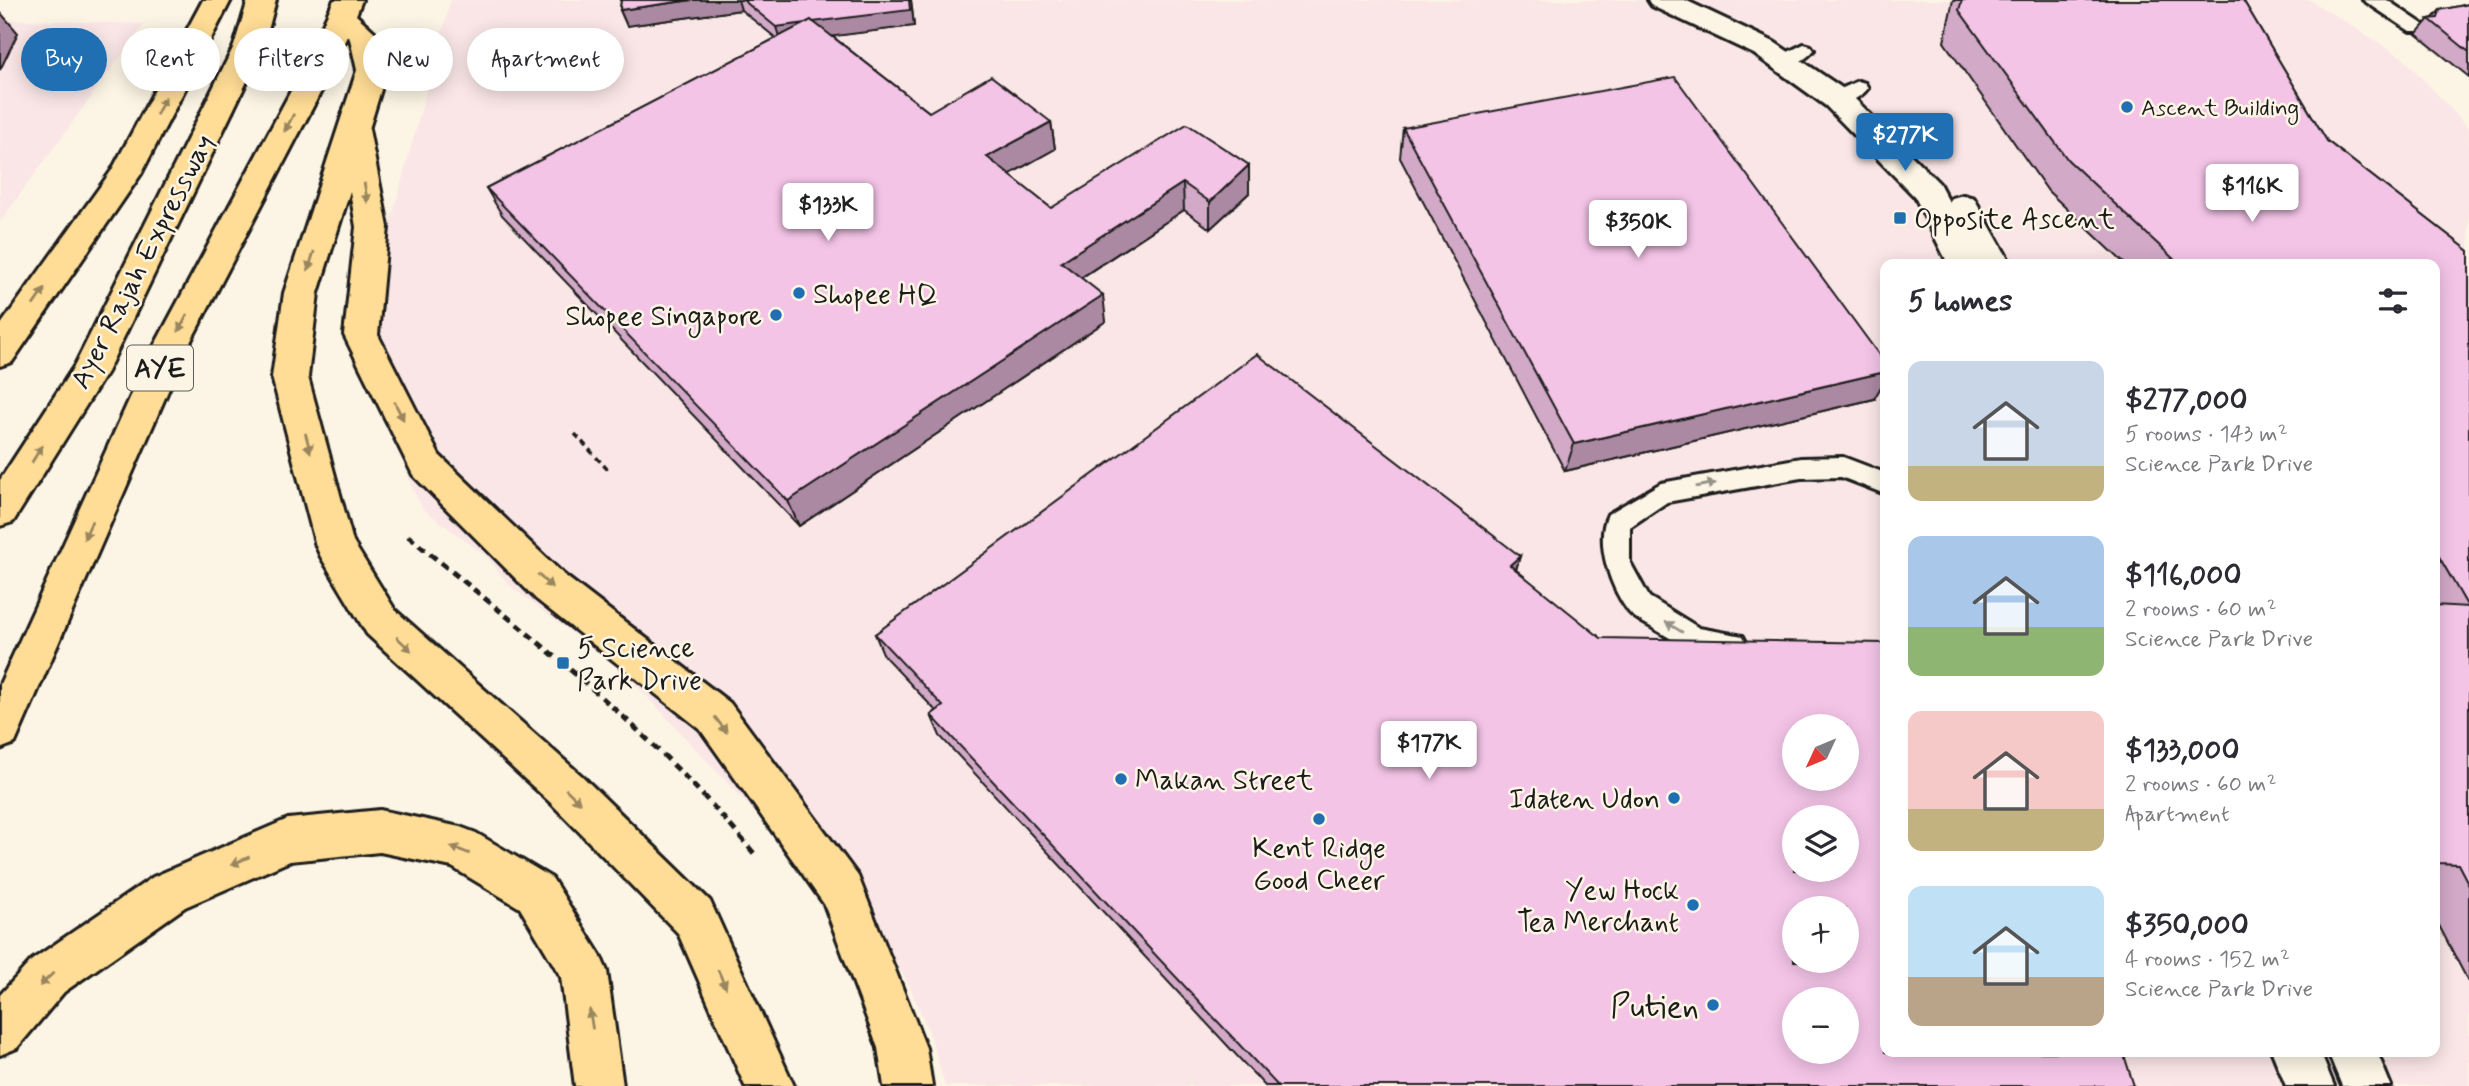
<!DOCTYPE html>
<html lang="en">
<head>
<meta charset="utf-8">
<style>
	body { margin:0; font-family:Mynerve,sans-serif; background:#f2f2f3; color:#2b2b33; height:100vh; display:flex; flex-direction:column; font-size:26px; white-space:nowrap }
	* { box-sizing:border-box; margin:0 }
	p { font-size:23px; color:#7c7c81 }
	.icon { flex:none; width:38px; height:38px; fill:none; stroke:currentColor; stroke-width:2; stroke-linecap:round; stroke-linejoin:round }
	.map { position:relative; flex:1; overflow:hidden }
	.side { position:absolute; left:1880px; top:259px; width:560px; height:798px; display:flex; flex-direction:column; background:#fff; border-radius:14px; box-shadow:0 4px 18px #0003 }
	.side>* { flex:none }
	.hud { position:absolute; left:21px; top:28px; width:665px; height:63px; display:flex; gap:14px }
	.needle { width:46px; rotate:226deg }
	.tools { position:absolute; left:1782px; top:714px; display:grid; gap:14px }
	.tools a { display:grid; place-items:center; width:77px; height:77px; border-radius:50%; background:#fff; box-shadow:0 4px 18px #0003; font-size:35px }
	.price { position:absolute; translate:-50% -60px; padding:0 16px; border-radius:7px; background:#fff; color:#222; font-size:23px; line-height:46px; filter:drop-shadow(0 2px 4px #0008) }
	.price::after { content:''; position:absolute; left:50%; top:42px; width:21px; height:16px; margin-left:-10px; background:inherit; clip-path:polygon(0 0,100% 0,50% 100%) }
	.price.current { background:#1f6fb2; color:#fff }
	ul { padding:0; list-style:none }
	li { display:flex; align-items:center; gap:21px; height:175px; padding:0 28px }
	li span { display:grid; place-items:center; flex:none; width:196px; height:140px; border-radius:14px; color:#555 }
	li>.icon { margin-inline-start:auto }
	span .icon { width:84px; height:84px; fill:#fffc; stroke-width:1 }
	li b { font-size:30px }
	h2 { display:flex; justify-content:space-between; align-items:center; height:84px; padding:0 28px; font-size:30px }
	.tag { padding:0 24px; border-radius:32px; background:#fff; box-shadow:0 4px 18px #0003; font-size:24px; line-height:63px }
	.tag.current { background:#1f6fb2; color:#fff }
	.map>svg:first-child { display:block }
</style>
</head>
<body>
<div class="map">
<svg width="2469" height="1086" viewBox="0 0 2469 1086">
	<rect width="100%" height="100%" fill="#fcf5e5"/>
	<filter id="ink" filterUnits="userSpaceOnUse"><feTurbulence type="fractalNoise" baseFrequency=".0143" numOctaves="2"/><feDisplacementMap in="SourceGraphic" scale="14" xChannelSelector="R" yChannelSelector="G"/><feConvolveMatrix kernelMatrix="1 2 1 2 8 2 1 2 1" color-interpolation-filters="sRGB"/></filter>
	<g filter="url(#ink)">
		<path fill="#fae6e6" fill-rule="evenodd" d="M451,0H2310L2402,57L2469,128V1086H945L930,1034L908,983L872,924L813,863L772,831L627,675L509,585L487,557L423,509L413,490L403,460L408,454L389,431L375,397L373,299L386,239ZM1885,264H2434V1052H1885ZM1794,726H1846V779H1794ZM1794,817H1846V870H1794ZM1794,908H1846V961H1794ZM1794,999H1846V1052H1794Z
			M0,19L144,24L0,222Z"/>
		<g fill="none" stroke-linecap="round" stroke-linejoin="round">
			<defs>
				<path id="service" d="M2363,0H2387L2427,27L2424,31H2410Z
					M1804,44L1811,46L1814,50C1806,60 1790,69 1778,65L1775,61L1778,57Z
					M1858,81L1865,83L1868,88C1861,98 1843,107 1830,104L1827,99L1830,94Z
					M1843,457L1885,473V494L1841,477L1801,478L1667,502L1630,527V562L1649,597L1699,628L1743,636L1747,644L1743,652C1711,664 1678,643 1651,627C1644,623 1634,618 1629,612C1611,589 1594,542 1608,514L1661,483L1801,458Z"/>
				<path id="secondary" d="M1648,0H1685L1774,42L1848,92L1939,183L1949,202L1952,198L1963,195L1974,198L2011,264H1948L1915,197L1826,106L1754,54L1652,6Z
					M2272,1052H2320L2334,1086H2286Z
					M2328,1052H2377L2391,1086H2342Z"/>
				<path id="motorway" d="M203,0H231L141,174L12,362L0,366V326L112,170Z
					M248,0H276L264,46L107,372L13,522L0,526V480L75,365L234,46Z
					M334,0H362L356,15L378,35L387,70L369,129L388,227L378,335L439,455L564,575L730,703L858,876L926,1048L932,1086H884L878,1048L824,904L700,729L536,599L413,475L344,335L356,227L350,191L318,293L308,377L353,542L395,610L582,776L710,901L794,1086H745L678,933L552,804L367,634L321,557L316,546L272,377L284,293L357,70L350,39L347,36L330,74L184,354L15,743L0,749V684L150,354L300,74Z
					M380,810L460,827L476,833L552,878L600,955L607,971L623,1086H575L561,977L520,908L452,867L380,852L290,861L185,907L64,992L17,1048L0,1055V995L32,960L153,877L288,819Z"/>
			</defs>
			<use href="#service" stroke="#1c1c1c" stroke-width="6"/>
			<use href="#secondary" stroke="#1c1c1c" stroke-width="6"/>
			<use href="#motorway" stroke="#1c1c1c" stroke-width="6"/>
			<path stroke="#1c1c1c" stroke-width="3.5" stroke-dasharray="6 4.5" stroke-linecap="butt" d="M575,434L608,470"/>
			<path stroke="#1c1c1c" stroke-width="5" stroke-dasharray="8 6" stroke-linecap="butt" d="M408,536C533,638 654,731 757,857"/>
			<use href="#service" fill="#fcf5e5" fill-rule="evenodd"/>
			<use href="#secondary" fill="#fcf5e5" fill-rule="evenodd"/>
			<use href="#motorway" fill="#ffdd96" fill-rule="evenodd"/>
		</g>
		<path fill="#d2a9c7" stroke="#1c1c1c" stroke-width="2" d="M621,0H911L914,26L832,36L929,112L1051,122L1055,149L1009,175L1051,208L1249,165V193L1210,229L1184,210L1081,278L1106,321L799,526L502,215L486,188L776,38L741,10L627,26L620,10Z
			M1953,0H2243L2327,141L2469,251V983L2434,916V264H2125L2048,191L1944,42Z
			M2469,4V77L2416,34L2429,19L2433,18L2440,10Z
			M1403,128L1874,399L1565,471L1400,158Z
			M1520,556L1516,570L2134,1086H1265L940,736L931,715L936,711L884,656L875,634Z"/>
		<path fill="#ab89a2" stroke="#1c1c1c" stroke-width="2" d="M692,0H738L741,10L627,26L620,10Z
			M909,0H911L914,26L781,43L776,27Z
			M0,12L18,33L0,70Z
			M1051,122L1055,149L992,184L987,157Z
			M1249,165V193L1210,229V202Z
			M1183,183L1184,210L1065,288L1061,262Z
			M1103,295L1106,321L799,526L788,501Z
			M1885,372V380L1874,399L1565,471L1574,444Z
			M1520,556L1513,579L1510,565Z"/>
		<path fill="#f4c4e7" stroke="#1c1c1c" stroke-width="2" fill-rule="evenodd" d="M621,0H692L620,10Z
			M743,0H909L910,10L813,22L811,20L806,23L776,27Z
			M1962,0H2243L2327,141L2469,251V885L2458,864L2438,863L2434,856V605L2468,607L2434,548V264H2179L2068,160L1959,10Z
			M2469,4V52L2429,19L2438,18L2440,10Z
			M811,20L929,112L991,76L1051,122L987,157L1051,208L1187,124L1249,165L1210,202L1183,183L1061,262L1103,295L788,501L486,188Z
			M1675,77L1885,363V372L1574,444L1403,128Z
			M1257,354L1520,556L1510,565L1601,638L1885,643V1052H2123L2134,1086H1278L931,715L943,706L875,634ZM1794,726H1846V779H1794ZM1794,817H1846V870H1794ZM1794,908H1846V961H1794ZM1794,999H1846V1052H1794Z"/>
		<defs><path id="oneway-solid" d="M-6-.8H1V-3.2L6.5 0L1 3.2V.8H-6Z" transform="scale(1.75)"/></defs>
		<g fill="#99865f">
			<use href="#oneway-solid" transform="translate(161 106) rotate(-62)"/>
			<use href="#oneway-solid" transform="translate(289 123) rotate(118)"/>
			<use href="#oneway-solid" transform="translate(366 193) rotate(80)"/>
			<use href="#oneway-solid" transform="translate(311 261) rotate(108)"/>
			<use href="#oneway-solid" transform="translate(39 297) rotate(-55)"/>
			<use href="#oneway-solid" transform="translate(183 323) rotate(118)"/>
			<use href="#oneway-solid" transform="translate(399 411) rotate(63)"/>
			<use href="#oneway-solid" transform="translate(308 443) rotate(75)"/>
			<use href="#oneway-solid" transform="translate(37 454) rotate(-58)"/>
			<use href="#oneway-solid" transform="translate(88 530) rotate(114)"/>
			<use href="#oneway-solid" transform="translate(545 581) rotate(43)"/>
			<use href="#oneway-solid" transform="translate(404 644) rotate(43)"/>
			<use href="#oneway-solid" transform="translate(721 725) rotate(53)"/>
			<use href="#oneway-solid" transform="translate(573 796) rotate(44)"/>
			<use href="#oneway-solid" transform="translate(460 850) rotate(-159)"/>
			<use href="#oneway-solid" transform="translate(240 861) rotate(156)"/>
			<use href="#oneway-solid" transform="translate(47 979) rotate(136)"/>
			<use href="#oneway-solid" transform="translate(722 979) rotate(66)"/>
			<use href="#oneway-solid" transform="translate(591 1019) rotate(-99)"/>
		</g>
		<g fill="#97938b">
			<use href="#oneway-solid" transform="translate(1706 485) rotate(-10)"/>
			<use href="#oneway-solid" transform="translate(1674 627) rotate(-148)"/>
		</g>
	</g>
	<g fill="#1f6fb2" stroke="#fcf5e5" stroke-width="2.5">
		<circle cx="2127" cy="107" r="7"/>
		<rect x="1893" y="211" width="14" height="14" rx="3.5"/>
		<circle cx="799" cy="293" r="7"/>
		<circle cx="776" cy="315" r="7"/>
		<rect x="556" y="656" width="14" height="14" rx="3.5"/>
		<circle cx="1121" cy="779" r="7"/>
		<circle cx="1674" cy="798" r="7"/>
		<circle cx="1319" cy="819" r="7"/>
		<circle cx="1693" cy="905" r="7"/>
		<circle cx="1713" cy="1005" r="7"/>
	</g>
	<g text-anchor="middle" stroke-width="5" stroke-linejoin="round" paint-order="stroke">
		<g font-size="23" fill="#1c1c1c" stroke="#fcf5e5" text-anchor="start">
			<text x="2141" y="115">Ascent Building</text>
		</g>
		<rect fill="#fcf5e5" stroke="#5f5d58" stroke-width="2" x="127" y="345.5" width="66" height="45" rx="5"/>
		<g font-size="26" font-weight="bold" fill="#1c1c1c">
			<text x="160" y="377">AYE</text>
		</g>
		<g font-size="28" fill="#1c1c1c" stroke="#fcf5e5" text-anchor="start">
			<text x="1914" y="228">Opposite Ascent</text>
			<text x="813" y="303">Shopee HQ</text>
			<text x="762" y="325" text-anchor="end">Shopee Singapore</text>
			<text x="577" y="657">5 Science<tspan x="577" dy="32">Park Drive</tspan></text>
			<text x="1135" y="789">Makan Street</text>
			<text x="1660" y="808" text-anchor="end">Idaten Udon</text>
			<text x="1319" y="857" text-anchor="middle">Kent Ridge<tspan x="1319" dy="32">Good Cheer</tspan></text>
			<text x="1679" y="899" text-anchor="end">Yew Hock<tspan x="1679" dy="32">Tea Merchant</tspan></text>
		</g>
		<g font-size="28" fill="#1c1c1c" stroke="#fcf5e5">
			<text transform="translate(141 261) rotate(-63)" y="10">Ayer Rajah Expressway</text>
		</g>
		<g font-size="33" fill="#1c1c1c" stroke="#fcf5e5" text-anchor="end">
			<text x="1699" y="1017">Putien</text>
		</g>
	</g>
</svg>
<div class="tools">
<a><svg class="needle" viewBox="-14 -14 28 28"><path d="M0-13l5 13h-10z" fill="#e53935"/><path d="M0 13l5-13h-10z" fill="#7c7c81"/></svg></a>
<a><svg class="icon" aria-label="layers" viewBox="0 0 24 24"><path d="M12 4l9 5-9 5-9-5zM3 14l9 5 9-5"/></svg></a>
<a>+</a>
<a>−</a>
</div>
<b class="price current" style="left:1905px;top:173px">$277K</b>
<b class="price" style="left:2252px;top:224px">$116K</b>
<b class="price" style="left:828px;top:243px">$133K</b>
<b class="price" style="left:1638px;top:260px">$350K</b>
<b class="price" style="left:1429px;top:781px">$177K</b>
<div class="hud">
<a class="tag current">Buy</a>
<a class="tag">Rent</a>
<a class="tag">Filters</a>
<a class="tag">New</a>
<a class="tag">Apartment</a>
</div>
<section class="side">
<h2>5 homes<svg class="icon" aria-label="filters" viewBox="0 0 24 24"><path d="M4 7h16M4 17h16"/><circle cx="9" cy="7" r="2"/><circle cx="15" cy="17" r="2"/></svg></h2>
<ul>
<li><span style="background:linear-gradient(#c9d6e8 75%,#c2b280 0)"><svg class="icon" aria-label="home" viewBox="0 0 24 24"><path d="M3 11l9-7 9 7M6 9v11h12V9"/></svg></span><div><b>$277,000</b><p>5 rooms · 143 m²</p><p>Science Park Drive</p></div></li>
<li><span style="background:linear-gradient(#a9c7e8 65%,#8fb573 0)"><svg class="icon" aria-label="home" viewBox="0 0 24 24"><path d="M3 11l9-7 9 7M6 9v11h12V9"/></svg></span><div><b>$116,000</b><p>2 rooms · 60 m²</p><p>Science Park Drive</p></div></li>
<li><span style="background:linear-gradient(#f6c9c9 70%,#c2b280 0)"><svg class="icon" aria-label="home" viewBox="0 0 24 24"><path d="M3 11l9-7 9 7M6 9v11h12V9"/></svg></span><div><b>$133,000</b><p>2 rooms · 60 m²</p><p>Apartment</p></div></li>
<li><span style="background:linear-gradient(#bfe0f5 65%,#b9a48a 0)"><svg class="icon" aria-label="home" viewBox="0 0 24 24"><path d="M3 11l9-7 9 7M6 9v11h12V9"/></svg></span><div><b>$350,000</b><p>4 rooms · 152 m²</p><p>Science Park Drive</p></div></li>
</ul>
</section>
</div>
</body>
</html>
